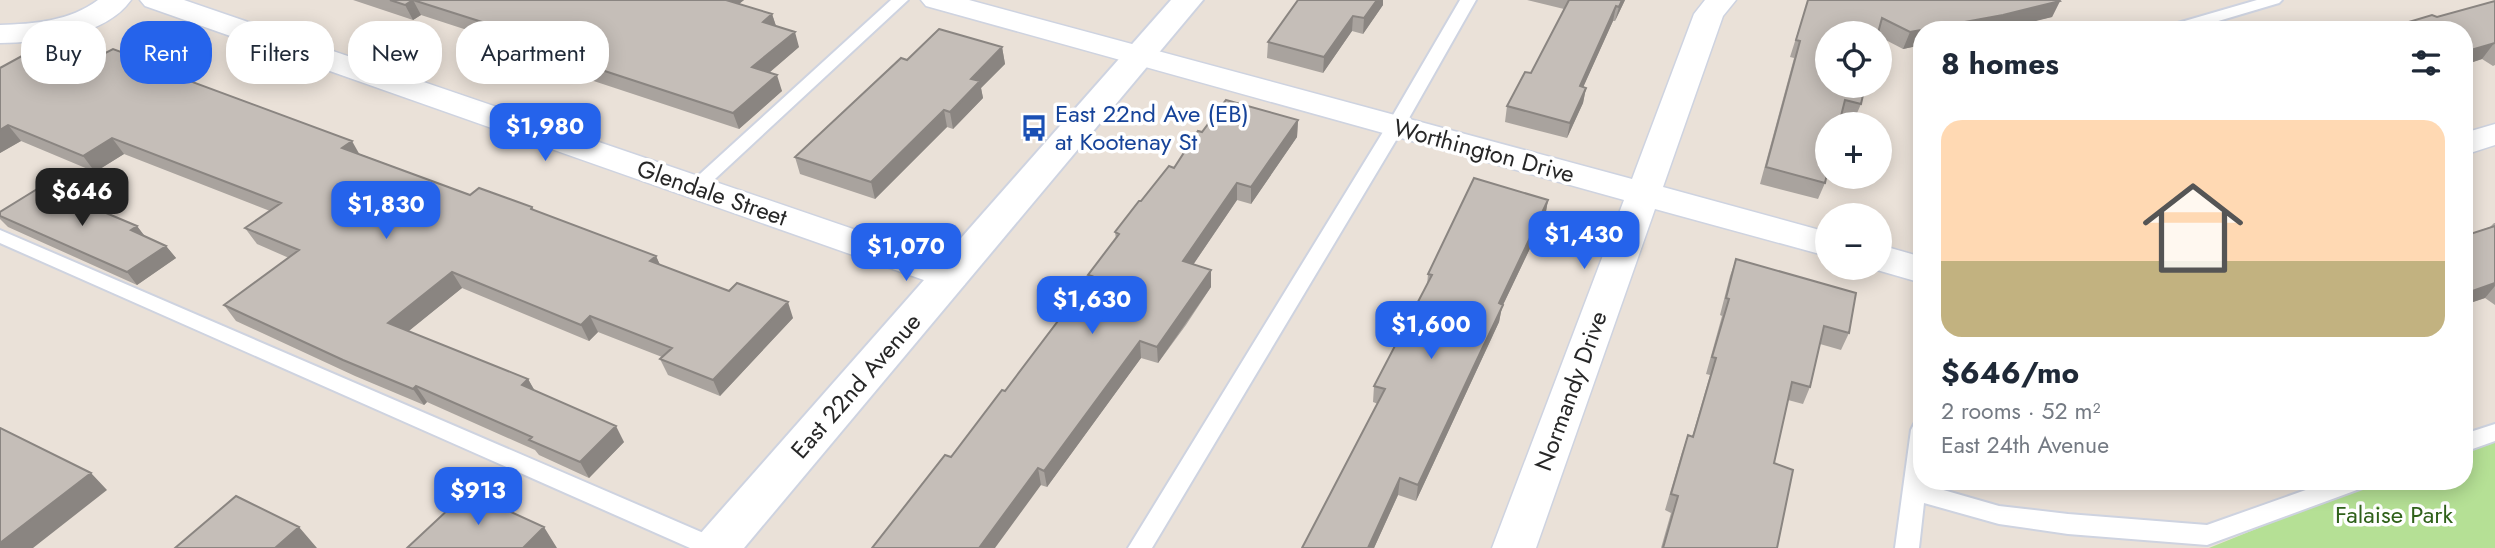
<!DOCTYPE html>
<html lang="en">
<head>
<meta charset="utf-8">
<style>
	body { margin:0; font-family:Jost,sans-serif; background:#f6f6f7; color:#1f2937; height:100vh; display:flex; flex-direction:column; font-size:26px; white-space:nowrap }
	* { box-sizing:border-box; margin:0 }
	p { font-size:23px; color:#747a83 }
	.icon { flex:none; width:38px; height:38px; fill:none; stroke:currentColor; stroke-width:2; stroke-linecap:round; stroke-linejoin:round }
	.map { position:relative; flex:1; overflow:hidden }
	.panel { position:absolute; left:1913px; top:21px; width:560px; height:469px; display:flex; flex-direction:column; background:#fff; border-radius:28px; box-shadow:0 4px 18px #0003 }
	.panel>* { flex:none }
	.guide { position:absolute; left:21px; top:21px; width:665px; height:63px; display:flex; gap:14px }
	.tools { position:absolute; left:1815px; top:21px; display:grid; gap:14px }
	.tools a { display:grid; place-items:center; width:77px; height:77px; border-radius:50%; background:#fff; box-shadow:0 4px 18px #0003; font-size:35px }
	.price { position:absolute; translate:-50% -60px; padding:0 16px; border-radius:14px; background:#2563eb; color:#fff; font-size:23px; line-height:46px; filter:drop-shadow(0 2px 4px #0008) }
	.price::after { content:''; position:absolute; left:50%; top:42px; width:21px; height:16px; margin-left:-10px; background:inherit; clip-path:polygon(0 0,100% 0,50% 100%) }
	.price.on { background:#222; color:#fff }
	ul { padding:0; list-style:none }
	li { display:grid; align-content:center; gap:14px; height:371px; padding:0 28px }
	li span { display:grid; place-items:center; height:217px; border-radius:21px; color:#555 }
	li>.icon { margin-inline-start:auto }
	span .icon { width:126px; height:126px; fill:#fffc; stroke-width:1 }
	li b { font-size:30px }
	h2 { display:flex; justify-content:space-between; align-items:center; height:84px; padding:0 28px; font-size:30px }
	.pill { padding:0 24px; border-radius:28px; background:#fff; box-shadow:0 4px 18px #0003; font-size:24px; line-height:63px }
	.pill.on { background:#2563eb; color:#fff }
	.map>svg:first-child { display:block }
</style>
</head>
<body>
<div class="map">
<svg width="2495" height="548" viewBox="0 0 2495 548">
	<rect width="100%" height="100%" fill="#eae1d8"/>
	<path fill="#b5e095" d="M2495,433V548H2209L2375,481H2464V446Z"/>
	<g fill="none" stroke-linecap="round" stroke-linejoin="round">
		<defs>
			<path id="service" d="M891,0H908L702,191H690L687,187L690,183Z
				M1460,0H1476L1404,127L1152,548H1128L1386,127Z
				M2257,0H2282L2279,3L2188,30H2162L2164,27Z
				M0,230L722,541L726,548H690L0,243Z
				M1922,422V481H1927L1926,485L1999,506L2068,514L2207,525L2331,481H2368L2365,487L2207,545L2068,534L1999,524L1924,503L1919,548H1895L1911,430L1914,424Z
				M2495,424V441L2464,452V434Z"/>
			<path id="minor" d="M98,0H131C105,37 41,42 0,43V25C34,24 70,21 98,0Z
				M140,0H184L964,267L969,276L964,285L951,289L938,285L145,6Z
				M921,0H969L1632,179L1694,14L1705,0H1736L1723,16L1663,187L1827,232V256L1655,209L1536,548H1492L1624,200L926,6Z
				M2495,124V145L2464,155V133Z
				M1880,245L1922,257V283L1870,268H1880Z"/>
			<path id="tertiary" d="M1171,0H1203L744,548H693L700,534Z"/>
		</defs>
		<use href="#service" stroke="#ced3e0" stroke-width="4"/>
		<use href="#minor" stroke="#ced3e0" stroke-width="3"/>
		<use href="#tertiary" stroke="#ced3e0" stroke-width="4"/>
		<use href="#service" fill="#fff" fill-rule="evenodd"/>
		<use href="#minor" fill="#fff" fill-rule="evenodd"/>
		<use href="#tertiary" fill="#fff" fill-rule="evenodd"/>
	</g>
	<path fill="#a9a39e" d="M353,0H744L739,4L772,14L776,26L799,47L769,73L782,91L739,129L524,58L519,47L421,15L413,20Z
		M1298,0H1383V5L1363,34L1352,31L1323,73L1267,58L1268,42Z
		M1527,0H1625L1615,21H1613L1583,87L1586,88L1583,103L1567,138L1505,122L1507,106L1531,73L1564,9Z
		M1808,0L2060,1L2052,17L1903,49L1880,37V33H1827L1861,104L1854,120L1841,117L1825,183L1818,199L1760,184L1794,58L1790,57Z
		M2495,1V65L2493,66L2482,59L2464,65V30L2437,17Z
		M1002,47L1005,64L981,88L983,98L953,129L947,127L875,199L800,174L795,157Z
		M86,63L154,64L158,70L360,154L470,195L532,207L534,210L656,256L660,265L793,318L720,396L668,375L660,359L662,357L598,332L589,341L462,288L408,331L528,379L535,391L624,442L589,478L539,455L535,450L427,402L424,405L355,376L236,321L224,305L289,258L257,244L245,228L270,211L124,154L95,172L21,141L0,153V68Z
		M1298,120L1297,137L1251,204L1237,200L1193,265L1211,287L1186,325L1158,363L1141,358L1047,487L951,457L1005,391L1088,280V275L1116,239L1115,232L1141,201L1174,168L1202,132Z
		M1548,200L1545,217L1502,307L1499,322L1416,501L1398,495L1374,548H1302L1378,404L1373,402L1374,386L1427,286L1428,274Z
		M0,212L137,226L144,236L166,246L176,258L137,285L8,227L0,219Z
		M2494,223H2495V305L2485,298L2464,305V236L2490,227Z
		M1736,259L1849,333L1841,350L1820,344L1810,387L1803,404L1788,400L1774,463L1777,548H1661L1671,513L1665,510L1682,452L1688,435L1692,437L1710,375L1706,374L1722,316L1720,315L1730,276Z"/>
	<path fill="#8a8581" d="M413,0L421,15L413,20L405,5Z
		M722,0H744L726,14Z
		M1377,0H1383V5L1363,34L1364,18Z
		M1622,0H1625L1615,21L1619,7Z
		M2060,1L2052,17L2001,30H1923Z
		M1616,6L1613,21L1577,101L1580,86Z
		M772,14L777,29L763,22Z
		M1353,16L1352,31L1323,73L1324,57Z
		M1922,30V45L1903,49L1910,32Z
		M795,32L799,47L757,83L752,67Z
		M2495,42L2482,59L2464,65V52Z
		M1002,47L1005,64L981,88L983,98L953,129L950,112L971,79Z
		M777,75L782,91L739,129L733,113Z
		M1586,88L1583,103L1567,138L1570,123Z
		M944,110L947,127L875,199L871,182Z
		M1298,120L1297,137L1251,204V187Z
		M8,125L21,141L0,153V130Z
		M112,138L124,154L95,172L83,156Z
		M352,141L361,157L342,148Z
		M1237,183V200L1184,278L1183,261Z
		M1548,200L1545,217L1502,307L1499,322L1416,501L1418,485L1499,303Z
		M137,226L147,239L131,230Z
		M166,246L176,258L137,285L127,272Z
		M656,256L663,272L650,261Z
		M1211,270V287L1158,363L1157,347Z
		M452,272L462,288L399,339L388,323Z
		M2495,283V286L2485,298L2464,305V294Z
		M788,302L793,318L720,396L713,380Z
		M590,316L598,332L589,341L581,325Z
		M1140,341L1141,358L1047,487L1044,471Z
		M528,379L537,395L522,385Z
		M416,386L427,402L424,405L413,389Z
		M616,426L624,442L589,478L580,462Z
		M1038,468L1041,485L995,548H979Z
		M91,473L107,490L33,548H0V543Z
		M1400,478L1398,495L1374,548H1368Z
		M299,527L317,548H275Z
		M544,527L557,548H523Z"/>
	<path fill="#c5beb8" stroke="#8a8581" stroke-width="2" d="M390,0H726L772,14L763,22L795,32L752,67L777,75L733,113L516,42L526,36L413,0L405,5Z
		M1298,0H1377L1364,18L1353,16L1324,57L1268,42Z
		M1569,0H1622L1619,7L1616,6L1580,86L1586,88L1570,123L1507,106L1525,72L1531,73Z
		M1808,0H2059L2060,1L2003,15L1910,32L1882,18L1878,33H1827V86H1865L1861,104L1845,100L1839,124H1827V174L1825,183L1766,167L1800,41L1796,40Z
		M2495,1V43L2464,52V30H2382L2432,15L2437,17Z
		M939,29L1002,47L971,79L980,81L950,112L944,110L871,182L795,157L901,58L907,60Z
		M40,46L86,63L113,49L154,64L149,66L352,141L342,148L470,195L479,188L532,207L531,209L656,256L650,261L729,291L737,283L788,302L713,380L660,359L672,348L590,316L581,325L452,272L388,323L528,379L522,385L616,426L580,462L529,440L532,437L416,386L413,389L343,360L224,305L299,250L245,228L281,203L112,138L83,156L8,125L0,130V68Z
		M1226,100L1298,120L1251,187L1237,183L1183,261L1211,270L1157,347L1140,341L1044,471L1038,468L979,548H872L945,455L951,457L1002,390L1005,391L1092,276L1088,275L1119,234L1115,232L1139,201H1141L1169,166L1174,168L1198,131L1202,132Z
		M1474,178L1548,200L1499,303L1503,305L1482,349L1418,485L1400,478L1368,548H1302L1385,389L1374,386L1432,275L1428,274Z
		M42,186L137,226L131,230L166,246L127,272L0,216V212Z
		M2495,226V283L2464,294V236Z
		M1736,259L1856,293L1849,333L1824,326L1810,387L1792,382L1774,463L1793,470L1777,548H1663L1678,496L1671,494L1688,435L1693,437L1716,358L1712,357L1729,299L1726,298Z
		M0,428L91,473L0,543Z
		M467,492L544,527L523,548H407Z
		M236,496L299,527L275,548H175Z"/>
	<defs>
		<symbol id="bus-bare" viewBox="-9 -9 18 18"><path d="M-5-6H5V4H4V6H2V4H-2V6H-4V4H-5ZM-3.5-4V0h7V-4ZM-3.5 1.2v1.5H-2V1.2ZM2 1.2v1.5H3.5V1.2Z" fill="#1a4fb4" stroke="#fff" stroke-width="2.5" paint-order="stroke"/></symbol>
	</defs>
	<g fill-rule="evenodd">
		<use href="#bus-bare" x="1015" y="109" width="38" height="38"/>
	</g>
	<g text-anchor="middle" stroke-width="7" stroke-linejoin="round" paint-order="stroke">
		<g font-size="24" fill="#164399" stroke="#fff" text-anchor="start">
			<text x="1055" y="122">East 22nd Ave (EB)<tspan x="1055" dy="28">at Kootenay St</tspan></text>
		</g>
		<g font-size="24" fill="#272727" stroke="#fff">
			<text transform="translate(1484 151) rotate(15)" y="8">Worthington Drive</text>
			<text transform="translate(712 193) rotate(19)" y="8">Glendale Street</text>
			<text transform="translate(856 386) rotate(-49)" y="8">East 22nd Avenue</text>
			<text transform="translate(1571 391) rotate(-70)" y="8">Normandy Drive</text>
		</g>
		<g font-size="24" fill="#2f611a" stroke="#fff">
			<text x="2394" y="523">Falaise Park</text>
		</g>
	</g>
</svg>
<div class="tools">
<a><svg class="icon" aria-label="locate" viewBox="0 0 24 24"><circle cx="12" cy="12" r="6"/><path d="M12 2v4M12 18v4M2 12h4M18 12h4"/></svg></a>
<a>+</a>
<a>−</a>
</div>
<b class="price" style="left:545px;top:163px">$1,980</b>
<b class="price on" style="left:82px;top:228px">$646</b>
<b class="price" style="left:386px;top:241px">$1,830</b>
<b class="price" style="left:1584px;top:271px">$1,430</b>
<b class="price" style="left:906px;top:283px">$1,070</b>
<b class="price" style="left:1092px;top:336px">$1,630</b>
<b class="price" style="left:1431px;top:361px">$1,600</b>
<b class="price" style="left:478px;top:527px">$913</b>
<div class="guide">
<a class="pill">Buy</a>
<a class="pill on">Rent</a>
<a class="pill">Filters</a>
<a class="pill">New</a>
<a class="pill">Apartment</a>
</div>
<section class="panel">
<h2>8 homes<svg class="icon" aria-label="filters" viewBox="0 0 24 24"><path d="M4 7h16M4 17h16"/><circle cx="9" cy="7" r="2"/><circle cx="15" cy="17" r="2"/></svg></h2>
<ul>
<li><span style="background:linear-gradient(#ffd9b3 65%,#c2b280 0)"><svg class="icon" aria-label="home" viewBox="0 0 24 24"><path d="M3 11l9-7 9 7M6 9v11h12V9"/></svg></span><div><b>$646/mo</b><p>2 rooms · 52 m²</p><p>East 24th Avenue</p></div></li>
</ul>
</section>
</div>
</body>
</html>
